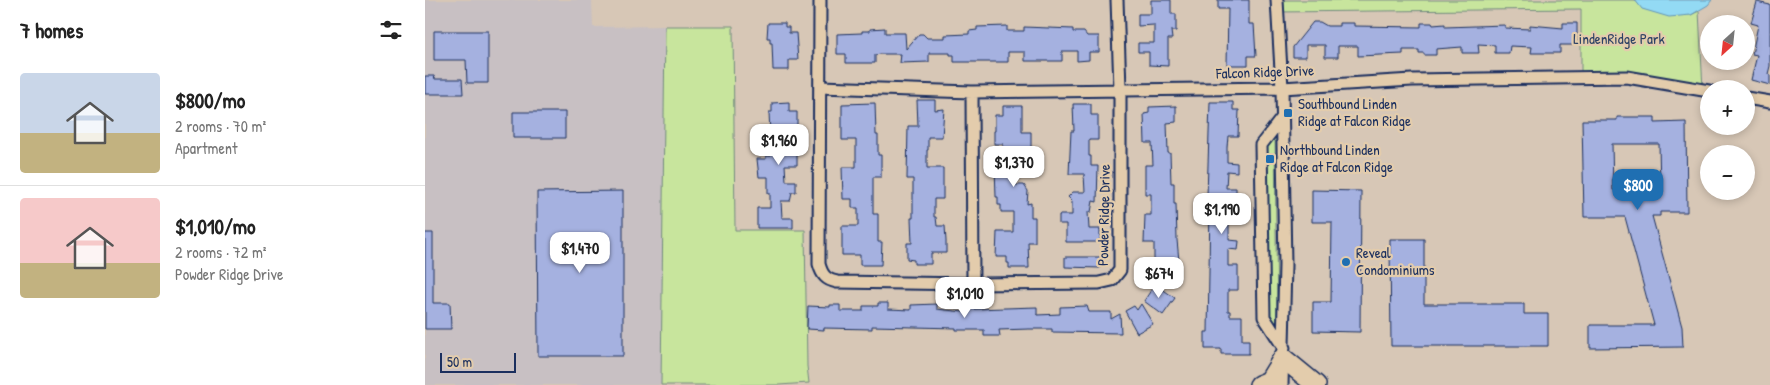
<!DOCTYPE html>
<html lang="en">
<head>
<meta charset="utf-8">
<style>
	body { margin:0; font-family:"Patrick Hand",sans-serif; background:#f2f2f2; color:#222; height:100vh; display:flex; flex-direction:column; font-size:19px; white-space:nowrap }
	* { box-sizing:border-box; margin:0 }
	p { font-size:16px; color:#767676 }
	.icon { flex:none; width:28px; height:28px; fill:none; stroke:currentColor; stroke-width:2; stroke-linecap:round; stroke-linejoin:round }
	.map { position:relative; flex:1; overflow:hidden }
	.details { display:flex; flex-direction:column; background:#fff; width:425px }
	.details>* { flex:none }
	.needle { width:32px; rotate:207deg }
	.buttons { position:absolute; left:1275px; top:15px; display:grid; gap:10px }
	.buttons a { display:grid; place-items:center; width:55px; height:55px; border-radius:50%; background:#fff; box-shadow:0 2px 8px #0003; font-size:25px }
	.scale { position:absolute; left:15px; bottom:12px; width:76px; box-sizing:border-box; padding-left:5px; border:2px solid #1b2f5e; border-top:0; font-size:14px; line-height:18px; white-space:nowrap; color:#1b2f5e; -webkit-text-stroke:4px #e3ccac; paint-order:stroke }
	.price { position:absolute; translate:-50% -42px; padding:0 11px; border-radius:10px; background:#fff; color:#222; font-size:16px; line-height:32px; filter:drop-shadow(0 1px 2px #0008) }
	.price::after { content:''; position:absolute; left:50%; top:30px; width:15px; height:11px; margin-left:-8px; background:inherit; clip-path:polygon(0 0,100% 0,50% 100%) }
	.price.selected { background:#1f6fb2; color:#fff }
	ul { padding:0; list-style:none }
	li { display:flex; align-items:center; gap:15px; height:125px; padding:0 20px }
	li+li { border-top:1px solid #e0e0e0 }
	li span { display:grid; place-items:center; flex:none; width:140px; height:100px; border-radius:5px; color:#555 }
	li>.icon { margin-inline-start:auto }
	span .icon { width:60px; height:60px; fill:#fffc; stroke-width:1 }
	li b { font-size:21px }
	h2 { display:flex; justify-content:space-between; align-items:center; height:60px; padding:0 20px; font-size:21px }
	main { display:flex; flex:1; min-height:0 }
	.map>svg:first-child { display:block }
</style>
</head>
<body>
<main>
<section class="details">
<h2>7 homes<svg class="icon" aria-label="filters" viewBox="0 0 24 24"><path d="M4 7h16M4 17h16"/><circle cx="9" cy="7" r="2"/><circle cx="15" cy="17" r="2"/></svg></h2>
<ul>
<li><span style="background:linear-gradient(#c9d6e8 60%,#c2b280 0)"><svg class="icon" aria-label="home" viewBox="0 0 24 24"><path d="M3 11l9-7 9 7M6 9v11h12V9"/></svg></span><div><b>$800/mo</b><p>2 rooms · 70 m²</p><p>Apartment</p></div></li>
<li><span style="background:linear-gradient(#f6c9c9 65%,#c2b280 0)"><svg class="icon" aria-label="home" viewBox="0 0 24 24"><path d="M3 11l9-7 9 7M6 9v11h12V9"/></svg></span><div><b>$1,010/mo</b><p>2 rooms · 72 m²</p><p>Powder Ridge Drive</p></div></li>
</ul>
</section>
<div class="map">
<svg width="1345" height="385" viewBox="0 0 1345 385">
	<rect width="100%" height="100%" fill="#d7c7b6"/>
	<filter id="ink" filterUnits="userSpaceOnUse"><feTurbulence type="fractalNoise" baseFrequency=".02" numOctaves="2"/><feDisplacementMap in="SourceGraphic" scale="10" xChannelSelector="R" yChannelSelector="G"/><feConvolveMatrix kernelMatrix="1 2 1 2 8 2 1 2 1" color-interpolation-filters="sRGB"/></filter>
	<g filter="url(#ink)">
		<path fill="#c8c0c3" d="M0,0H167L168,27L240,26L236,385H0Z"/>
		<path fill="#c8e59d" stroke="#728a7e" d="M852,0H1210L1218,9L1266,15L1274,11L1278,90L1156,78V9L852,12Z
			M240,26H308L310,230H380L382,366L384,383L354,385H236Z
			M850,134L852,330L844,318L841,147Z"/>
		<path fill="#93daf4" stroke="#6396b8" d="M1210,0H1287L1283,5L1266,15L1244,17L1217,9Z"/>
		<path fill="#a5b1e0" stroke="#1b2f5e" fill-rule="evenodd" d="M726,0H746V14H751V31H746L747,39H743V66L724,65V52H713V43H729V25L713,26V14H726Z
			M793,0H824V24H829L831,56H823V65H802L803,9H793Z
			M1332,2L1345,5V66L1343,74L1345,75V85L1326,80L1332,55L1327,54L1333,25L1326,23Z
			M888,22H895L902,26H914V23H929V26L996,27V23H1007L1008,25L1020,24V27L1080,25V28L1105,29V25L1138,28V23H1152V42H1149V45H1135V53H1106L1107,47L1085,46L1084,53H1070V45L1053,44L1054,53H1037V47L1011,49V55H999V53H994V50H978V54L933,56V46H913V57H900V45H881V57H868V47Z
			M343,23H360V27H364V33H371L373,60H364V70H348L347,43H345V38H342Z
			M582,26V31H599V27L648,29V32H659L662,36H674V52H664V60L652,61V51H637V61H600V52H583V62H529V55H525V53H504V62L475,63L476,54H455L450,55V63H421V54H412V34L437,33V31H445V29L460,28V33H480L481,49L494,34H498L502,38H520V35L544,34V31L552,30V27Z
			M9,31H63V83H42L41,60H9Z
			M0,76H9L10,79H37L38,94H0Z
			M492,100H510V110L519,109L517,137H503V150H502V168H518V199H509V217H511L512,226H520L521,241V253H506V264H489V260L482,259V243H487L486,218H488V179H482L483,126H493Z
			M364,102V112H372V165H360L361,181H371V192H367L365,201H356L357,218H368V228H332V208H345V193H343V177H334L332,159H341V156H346L344,112H347V103Z
			M785,102H808V110H814L813,136H803L802,147V162L812,163V172L802,171L801,188H811V197H804V213L814,214L813,223L804,222V240L814,241L813,250L803,249V266H813V290H803V311H805V316H817V340H824V354H796V349H780V332H783L784,274L785,196H782Z
			M450,103L451,135H453V155H456V177H448V214H453V242H457L456,265H435V255H417V226H433V208H427V199H418L417,167H431V140H417V104Z
			M648,104H666V115H673V140H664V156H666V166H673L672,202L668,201L666,212H663L664,229H675V242H641V224H634V215H647V201L643,197L648,192H660L659,174H644L646,131H649Z
			M578,106H597V132H606V154H595V167L600,173L589,185H599L603,191L602,204L606,203V217H610V242H603L604,268H584V263H582V257H571L572,232H588V212H576V205H573V197H571L570,166H578V144H569V131H570V115H578Z
			M751,106V122L742,123L743,153H745L746,183H749V204H751L752,240L754,261L751,280L729,276V243H719L720,215H726V194H720V165H728L727,143H720L719,114L724,113V107Z
			M88,112H140V138H88Z
			M1192,117H1230V123L1261,122L1262,212H1235V216H1227L1257,327L1258,347L1165,348V325H1229L1200,217H1159L1157,120H1192ZM1187,144H1234L1235,189L1188,190Z
			M887,190L936,191L935,332L888,331V302H906L907,222H887Z
			M198,191V356H113L112,192Z
			M0,233H8V303H25L26,329H0Z
			M965,239H999V304H1099V314H1123V346H966Z
			M640,257H675V268L640,267Z
			M730,284L750,298L738,315L719,301Z
			M453,303H463V309L486,310V305L512,304V309L539,312V307H549V309L612,307V315L635,314V307L662,306L664,312H686V319L695,314L696,333L627,332V329H604L574,330L575,336H559V330H531V328L447,326V329L399,328V330L382,329L383,306L405,307V305H415V311H438V306H453Z
			M716,304L728,324L712,333L700,311L709,306L712,310Z"/>
		<g fill="none" stroke-linecap="round" stroke-linejoin="round">
			<defs>
				<path id="minor" d="M395,0L394,264C397,275 401,280 412,282L548,284L674,283L687,280L695,270V89L692,0
					M852,0L857,88L860,265L857,385
					M395,87L547,92L857,88L987,80L1202,77L1284,91
					M547,92L548,284
					M1321,98L1345,102
					M857,118L836,145L839,317L859,348"/>
				<path id="primary" d="M834,385L844,381L858,358L891,385"/>
			</defs>
			<use href="#minor" stroke="#1b2f5e" stroke-width="15"/>
			<use href="#primary" stroke="#1b2f5e" stroke-width="22"/>
			<use href="#minor" stroke="#e3ccac" stroke-width="11"/>
			<use href="#primary" stroke="#e3ccac" stroke-width="19"/>
		</g>
	</g>
	<g fill="#1f6fb2" stroke="#e3ccac" stroke-width="2">
		<rect x="858" y="108" width="10" height="10" rx="2.5"/>
		<rect x="840" y="154" width="10" height="10" rx="2.5"/>
		<circle cx="921" cy="262" r="5"/>
	</g>
	<g text-anchor="middle" stroke-width="4.5" stroke-linejoin="round" paint-order="stroke">
		<g font-size="15" fill="#2c4164" stroke="#e3ccac">
			<text x="1194" y="44">LindenRidge Park</text>
		</g>
		<g font-size="15" fill="#1b2f5e" stroke="#e3ccac">
			<text transform="translate(840 72) rotate(-2)" y="5">Falcon Ridge Drive</text>
			<text transform="translate(679 215) rotate(-89)" y="5">Powder Ridge Drive</text>
		</g>
		<g font-size="15" fill="#1b2f5e" stroke="#e3ccac" text-anchor="start">
			<text x="873" y="109">Southbound Linden<tspan x="873" dy="17">Ridge at Falcon Ridge</tspan></text>
			<text x="855" y="155">Northbound Linden<tspan x="855" dy="17">Ridge at Falcon Ridge</tspan></text>
			<text x="931" y="258">Reveal<tspan x="931" dy="17">Condominiums</tspan></text>
		</g>
	</g>
</svg>
<div class="buttons">
<a><svg class="needle" viewBox="-14 -14 28 28"><path d="M0-13l5 13h-10z" fill="#e53935"/><path d="M0 13l5-13h-10z" fill="#767676"/></svg></a>
<a>+</a>
<a>−</a>
</div>
<div class="scale">50 m</div>
<b class="price" style="left:354px;top:166px">$1,960</b>
<b class="price" style="left:589px;top:188px">$1,370</b>
<b class="price selected" style="left:1213px;top:211px">$800</b>
<b class="price" style="left:797px;top:235px">$1,190</b>
<b class="price" style="left:155px;top:274px">$1,470</b>
<b class="price" style="left:734px;top:299px">$674</b>
<b class="price" style="left:540px;top:319px">$1,010</b>
</div>
</main>
</body>
</html>
